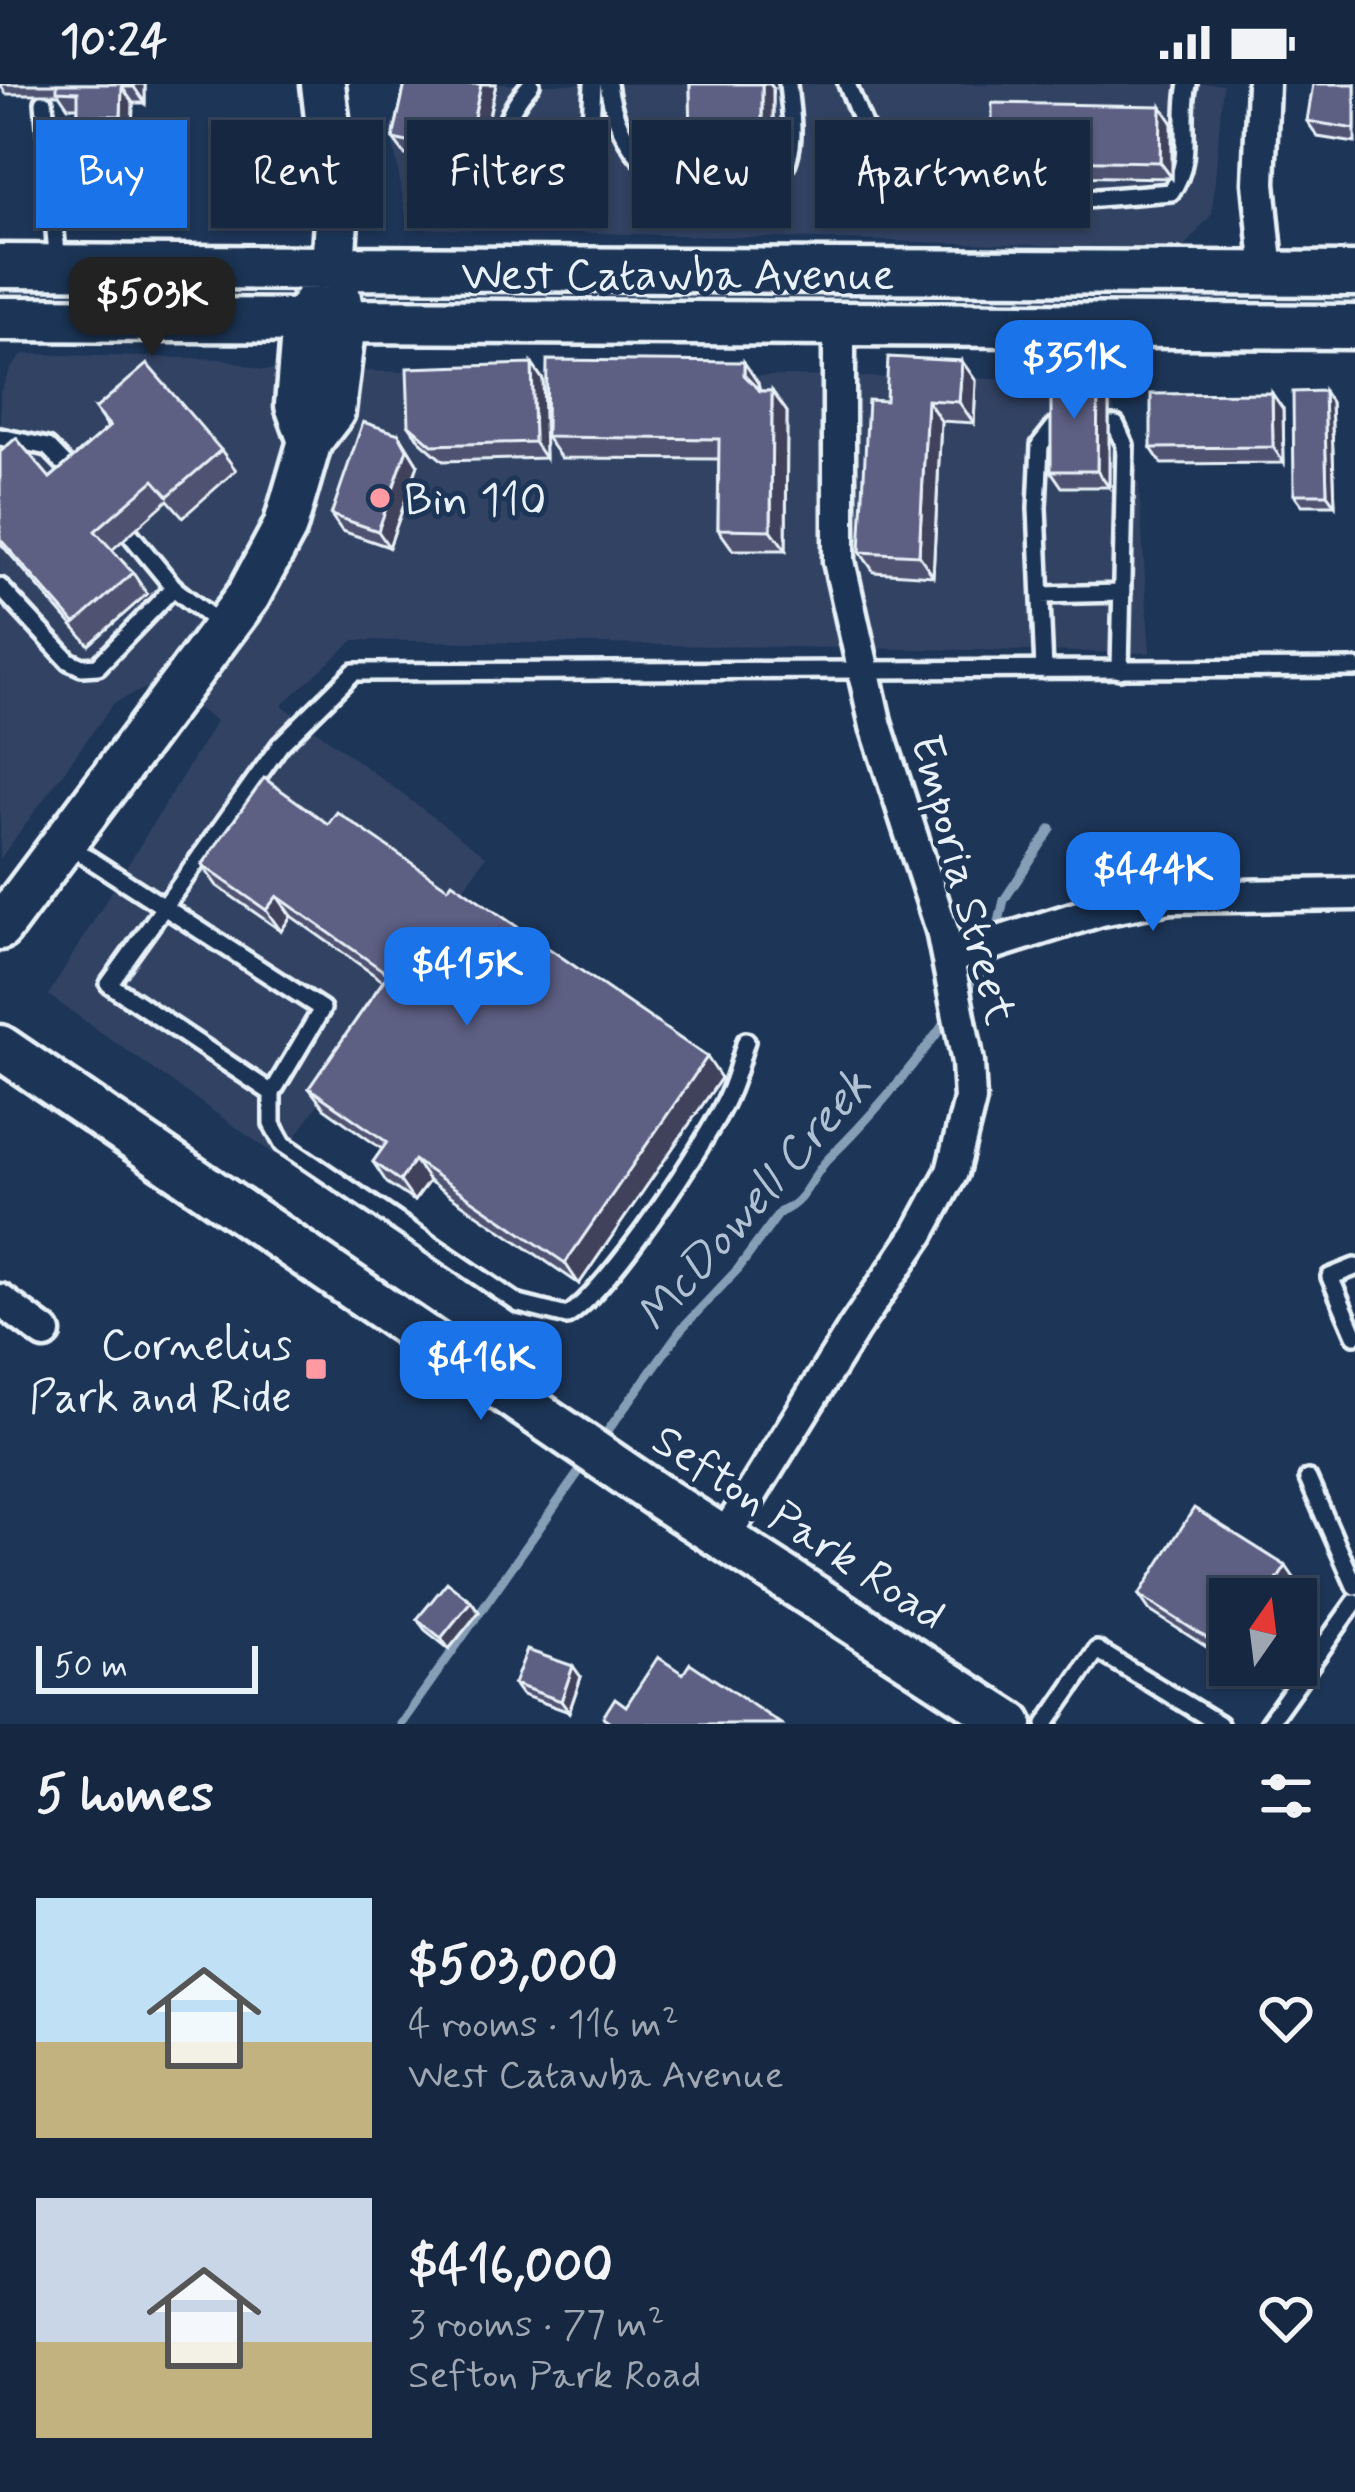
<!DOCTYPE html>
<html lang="en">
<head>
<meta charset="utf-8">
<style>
	body { margin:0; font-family:Mynerve,sans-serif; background:#23344c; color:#f1f3f6; height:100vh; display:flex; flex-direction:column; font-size:45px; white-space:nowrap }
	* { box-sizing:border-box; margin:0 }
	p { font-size:39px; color:#9ea6b1 }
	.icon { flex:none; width:66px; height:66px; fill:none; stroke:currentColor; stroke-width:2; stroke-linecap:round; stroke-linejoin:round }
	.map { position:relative; height:1640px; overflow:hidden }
	.sheet { display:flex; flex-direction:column; background:#162841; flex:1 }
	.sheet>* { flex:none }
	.hud { position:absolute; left:36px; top:36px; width:1284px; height:108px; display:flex; gap:24px }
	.needle { width:78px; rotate:14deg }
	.fabs { position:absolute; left:1209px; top:1494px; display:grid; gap:24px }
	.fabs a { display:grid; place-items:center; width:108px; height:108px; border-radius:0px; background:#162841; box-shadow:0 3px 9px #0004,0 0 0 3px #35445a; font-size:60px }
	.scale { position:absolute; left:36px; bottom:30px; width:222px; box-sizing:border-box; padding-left:12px; border:6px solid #e8f1f8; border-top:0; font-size:33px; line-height:42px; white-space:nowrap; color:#e8f1f8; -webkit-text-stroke:9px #1d3557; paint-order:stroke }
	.price { position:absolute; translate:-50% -102px; padding:0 27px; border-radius:24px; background:#1a73e8; color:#fff; font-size:39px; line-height:78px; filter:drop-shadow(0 3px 6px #0008) }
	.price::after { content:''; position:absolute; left:50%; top:72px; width:36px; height:27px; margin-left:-18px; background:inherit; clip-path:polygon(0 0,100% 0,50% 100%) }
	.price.current { background:#222; color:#fff }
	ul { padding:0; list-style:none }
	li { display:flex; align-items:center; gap:36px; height:300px; padding:0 36px }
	li span { display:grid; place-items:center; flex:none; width:336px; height:240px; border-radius:0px; color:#555 }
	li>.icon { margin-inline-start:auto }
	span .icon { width:144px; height:144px; fill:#fffc; stroke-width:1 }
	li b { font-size:51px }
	h2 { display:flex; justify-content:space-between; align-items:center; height:144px; padding:0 36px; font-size:51px }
	.pill { padding:0 42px; border-radius:0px; background:#162841; box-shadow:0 3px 9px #0004,0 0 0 3px #35445a; font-size:42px; line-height:108px }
	.pill.current { background:#1a73e8; color:#fff }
	.status { display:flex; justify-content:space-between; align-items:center; height:84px; padding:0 60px; background:#162841; direction:ltr }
	.status svg { height:33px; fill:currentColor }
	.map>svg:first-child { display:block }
</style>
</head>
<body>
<div class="status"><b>10:24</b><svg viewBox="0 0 49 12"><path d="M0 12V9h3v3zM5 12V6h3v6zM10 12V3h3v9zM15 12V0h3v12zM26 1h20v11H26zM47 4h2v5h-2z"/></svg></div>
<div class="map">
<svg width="1355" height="1640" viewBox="0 0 1355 1640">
	<rect width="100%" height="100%" fill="#1d3557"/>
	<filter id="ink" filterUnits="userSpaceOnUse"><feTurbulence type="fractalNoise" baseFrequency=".00833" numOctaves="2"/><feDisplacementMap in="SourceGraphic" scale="24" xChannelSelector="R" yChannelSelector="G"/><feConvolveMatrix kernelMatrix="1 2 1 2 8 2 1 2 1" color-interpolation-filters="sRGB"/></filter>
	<g filter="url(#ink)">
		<path fill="#304264" d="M405,0H1223L1212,130L1183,165L408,144L391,46Z
			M23,270L225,275L262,286L1105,296L1139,401L1150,569L354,556L282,621L486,772L281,1075L48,911L216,637L159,598L114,619L0,775V308L11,284Z"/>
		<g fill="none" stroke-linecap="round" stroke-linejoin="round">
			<path stroke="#869eb6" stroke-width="9" d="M996,851L1004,816L1051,745
				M964,914L989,881L992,867
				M601,1356L683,1243L738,1185L780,1128C807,1118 811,1091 829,1074C874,1031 913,982 950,932
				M401,1640L588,1375"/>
			<defs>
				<path id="lane" d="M531,0C506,27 492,61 512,94L531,101L581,99L589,79L593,0
					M608,0C612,30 625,61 648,82C678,110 773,125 788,75C796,51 790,24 788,0
					M847,0L873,65L895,92L933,107L1073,116L1171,108C1195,75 1179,40 1188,0
					M44,18L58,182
					M1109,341H1116L1125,361L1120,586
					M0,353L48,363L78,394
					M130,450L176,506L221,541
					M0,503L69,577L82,583L98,582L174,503
					M1041,511L1122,509
					M1044,586L1037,424L1040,361L1055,342L1062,341
					M68,761L322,925L272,1009L109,900L280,661L354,588L1355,584
					M272,1009V1040L283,1060L519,1220L567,1232C607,1208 708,1058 728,1011C736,994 740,975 746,957
					M1355,1183L1330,1193L1355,1251
					M1308,1395L1355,1502
					M1046,1640L1097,1566L1219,1640
					M1268,1640L1355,1518"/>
				<path id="street" d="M1263,0L1259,99L1268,189
					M948,874L1101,826L1170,813L1355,810
					M0,1216L45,1249
					M724,1454L854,1244L919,1149L952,1088L970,1016L968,978L942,846L876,642L839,477V240"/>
				<path id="secondary" d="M0,182L1355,190
					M0,235L1355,243
					M310,357L297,321L304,237L317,214
					M0,844L248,512L285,443L310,357L333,327L344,238L333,185L337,119L323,0
					M0,963L661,1414L1011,1640"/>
			</defs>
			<use href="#lane" stroke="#e8f1f8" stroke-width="24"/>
			<use href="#street" stroke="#e8f1f8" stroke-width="39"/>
			<use href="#secondary" stroke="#e8f1f8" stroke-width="51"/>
			<use href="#lane" stroke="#1d3557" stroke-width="15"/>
			<use href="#street" stroke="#1d3557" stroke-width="30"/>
			<use href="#secondary" stroke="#1d3557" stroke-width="42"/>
		</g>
		<path fill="#505271" stroke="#e8f1f8" stroke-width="3" d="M0,0H145V19H133L132,48L89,47L78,31V23H68L59,10H6Z
			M405,0H496L477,86L405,71L393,55Z
			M690,0H770L773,4V75H702L691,59Z
			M1355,0V59L1318,53L1307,37Z
			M1172,38V94L1003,91L992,75Z
			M532,280L543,296L545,374L443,377L420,357L409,341Z
			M1098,289L1109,305V403H1062L1051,387Z
			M976,297L974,339L941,337L933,492L874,488L860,468L886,317Z
			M758,299L760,307H772L787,328L786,466H733L718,445L719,375L561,374L546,353Z
			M1331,318L1335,421H1302L1294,410Z
			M95,325L221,366L236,386L183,433L168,416L112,466L133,489L147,510L89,561L0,459V368L50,394L108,344Z
			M1283,325L1284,379L1162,380L1151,364Z
			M399,350L418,381L389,463L342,447L331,431Z
			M328,740L721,994L579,1200L429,1097L414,1117L387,1099L373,1078L382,1065L324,1024L309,1004L383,897L291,832L281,847L217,802L202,781Z
			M1297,1498L1230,1515V1578L1150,1527L1139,1511Z
			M471,1517L479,1528L449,1565L425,1546L417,1535Z
			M581,1593L569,1628L522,1611L514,1600Z"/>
		<path fill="#41425c" stroke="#e8f1f8" stroke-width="3" d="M134,0H145V19L134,3Z
			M481,0H496L477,86L466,70Z
			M762,0H770L773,4V75L762,59Z
			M122,3L133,19L132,48L121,32Z
			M1161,22L1172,38V94L1160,78Z
			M962,277L976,297L974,339L959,318Z
			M744,278L758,299V311L744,291Z
			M532,280L543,296L545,374L534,358Z
			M1098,289L1109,305V403L1097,387Z
			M772,307L787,328L786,466L771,446Z
			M1324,307L1331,318L1335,421L1327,410Z
			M1272,309L1283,325L1284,379L1273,363Z
			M927,316L941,337L933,492L919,471Z
			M399,350L418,381L389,463L378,447Z
			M277,812L291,832L281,847L266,826Z
			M707,973L721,994L579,1200L565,1179Z
			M414,1076L429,1097L414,1117L400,1097Z
			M1286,1482L1297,1498L1286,1515H1265Z
			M471,1517L479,1528L449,1565L441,1554Z
			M573,1582L581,1593L569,1628L561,1617Z"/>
		<path fill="#5d5f83" stroke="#e8f1f8" stroke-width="3" d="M57,0H134V3H122L121,32L78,31V8L57,7Z
			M405,0H481L466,70L393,55Z
			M690,0H762V59H691Z
			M1313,0H1355V45L1307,37Z
			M992,19L1161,22L1160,78L992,75Z
			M888,273L962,277L959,318L927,316L919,471L860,468L868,316L886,317Z
			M547,276L744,278V291L760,307H772L771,446L718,445L719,355L546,353Z
			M147,280L221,366L168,412L154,396L95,447L133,489L75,540L0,455V368L16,354L50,394L110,342L95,325Z
			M532,280L534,358L432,361L409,341L407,284Z
			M1051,288L1098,289L1097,387H1051Z
			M1324,307L1327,410H1294L1293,308Z
			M1272,309L1273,363L1151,364V310Z
			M363,338L399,350L407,365L378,447L331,431Z
			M264,694L328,740L337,728L448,804L452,798L707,973L565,1179L414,1076L400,1097L373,1078L387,1058L309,1004L388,890L277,812L266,826L202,781Z
			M1194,1424L1286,1482L1265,1515H1230V1569L1139,1511Z
			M447,1498L471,1517L441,1554L417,1535Z
			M527,1566L573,1582L561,1617L514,1600Z
			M658,1573L683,1590L690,1579L781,1640H613L603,1633L615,1614L626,1622Z"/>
	</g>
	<g fill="#ff9aa2" stroke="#1d3557" stroke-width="4.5">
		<circle cx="380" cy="414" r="12"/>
		<rect x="304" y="1273" width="24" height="24" rx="6"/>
	</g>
	<g text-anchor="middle" stroke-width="10" stroke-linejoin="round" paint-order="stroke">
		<g font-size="45" fill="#e8f1f8" stroke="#1d3557">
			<text x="678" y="205">West Catawba Avenue</text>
			<text transform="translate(965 795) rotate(75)" y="16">Emporia Street</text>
			<text transform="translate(800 1442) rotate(33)" y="16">Sefton Park Road</text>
		</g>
		<g font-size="45" fill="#e8f1f8" stroke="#1d3557" text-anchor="start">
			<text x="404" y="430">Bin 110</text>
			<text x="292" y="1275" text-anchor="end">Cornelius<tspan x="292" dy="52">Park and Ride</tspan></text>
		</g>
		<g font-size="48" font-style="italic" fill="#afc1d2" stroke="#1d3557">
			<text transform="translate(752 1115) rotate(-49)" y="17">McDowell Creek</text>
		</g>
	</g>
</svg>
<div class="fabs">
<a><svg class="needle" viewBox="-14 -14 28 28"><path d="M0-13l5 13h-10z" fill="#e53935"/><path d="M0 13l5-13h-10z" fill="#9ea6b1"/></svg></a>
</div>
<div class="scale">50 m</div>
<b class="price current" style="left:152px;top:275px">$503K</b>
<b class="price" style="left:1074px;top:338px">$351K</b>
<b class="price" style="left:1153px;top:850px">$444K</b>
<b class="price" style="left:467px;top:945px">$415K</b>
<b class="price" style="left:481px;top:1339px">$416K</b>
<div class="hud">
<a class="pill current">Buy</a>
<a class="pill">Rent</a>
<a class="pill">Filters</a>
<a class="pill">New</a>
<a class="pill">Apartment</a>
</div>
</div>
<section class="sheet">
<h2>5 homes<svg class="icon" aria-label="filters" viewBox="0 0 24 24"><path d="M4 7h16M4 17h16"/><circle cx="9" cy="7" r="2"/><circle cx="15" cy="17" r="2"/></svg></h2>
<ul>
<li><span style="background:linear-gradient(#bfe0f5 60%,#c2b280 0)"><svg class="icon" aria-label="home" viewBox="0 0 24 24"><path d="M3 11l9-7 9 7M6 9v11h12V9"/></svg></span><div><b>$503,000</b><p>4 rooms · 116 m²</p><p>West Catawba Avenue</p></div><svg class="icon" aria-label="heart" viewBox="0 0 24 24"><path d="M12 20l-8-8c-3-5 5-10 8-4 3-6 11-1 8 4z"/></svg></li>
<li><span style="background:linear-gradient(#c9d6e8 60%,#c2b280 0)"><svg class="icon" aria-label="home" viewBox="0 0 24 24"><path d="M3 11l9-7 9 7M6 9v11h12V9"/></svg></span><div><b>$416,000</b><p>3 rooms · 77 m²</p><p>Sefton Park Road</p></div><svg class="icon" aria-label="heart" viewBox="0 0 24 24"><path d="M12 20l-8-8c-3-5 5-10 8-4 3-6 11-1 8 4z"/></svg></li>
</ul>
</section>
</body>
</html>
